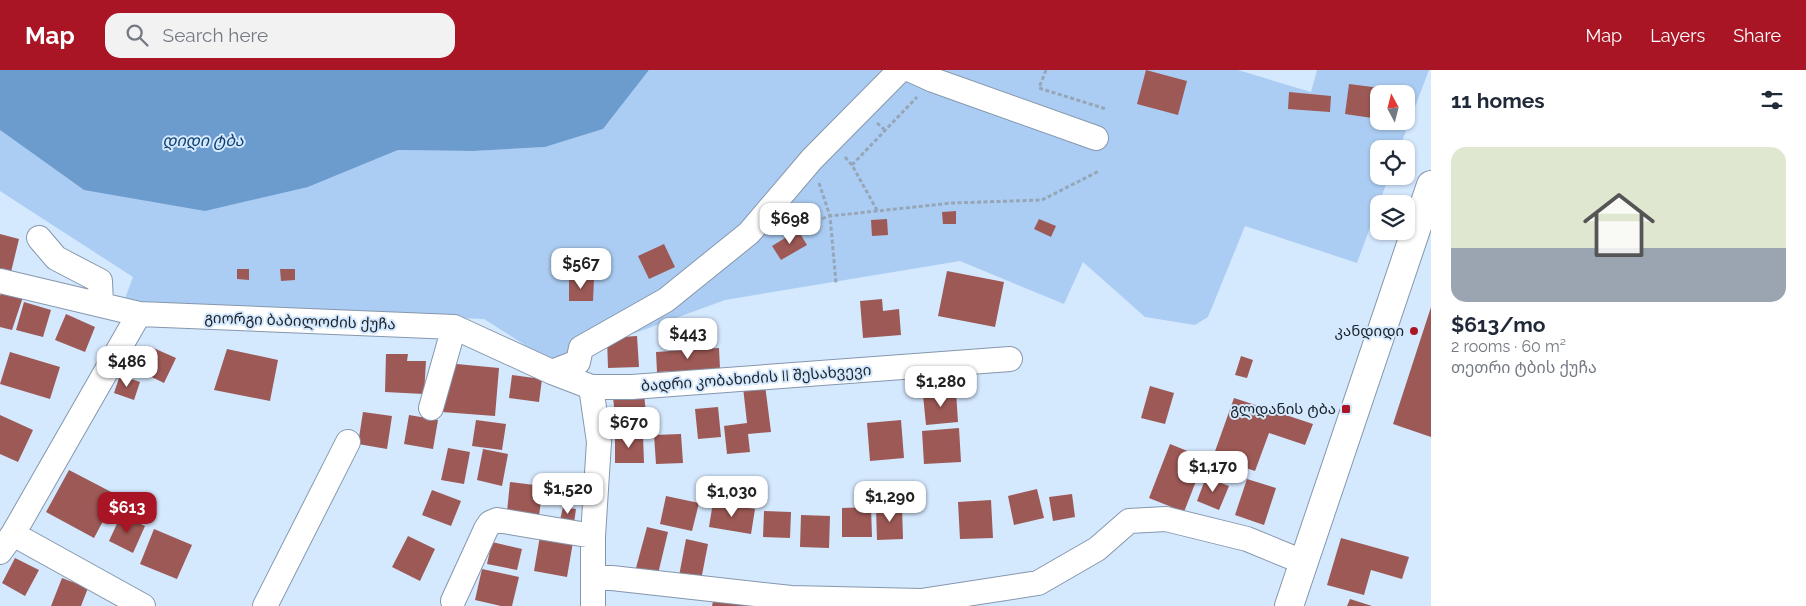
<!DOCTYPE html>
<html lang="en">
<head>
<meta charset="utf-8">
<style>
	body { margin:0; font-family:Raleway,"Noto Sans Georgian",sans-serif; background:#f2f2f3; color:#1f2937; height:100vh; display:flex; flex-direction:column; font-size:19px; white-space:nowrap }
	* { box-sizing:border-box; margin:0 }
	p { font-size:16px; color:#747a83 }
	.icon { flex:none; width:28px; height:28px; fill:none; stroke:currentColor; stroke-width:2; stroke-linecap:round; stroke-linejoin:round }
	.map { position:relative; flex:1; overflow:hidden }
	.panel { display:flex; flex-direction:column; background:#fff; width:375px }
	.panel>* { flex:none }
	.needle { width:32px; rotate:353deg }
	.buttons { position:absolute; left:1370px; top:15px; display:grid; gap:10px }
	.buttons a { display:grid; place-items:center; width:45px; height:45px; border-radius:10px; background:#fff; box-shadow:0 1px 4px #0004; font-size:25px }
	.price { position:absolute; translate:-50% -42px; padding:0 11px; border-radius:10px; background:#fff; color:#222; font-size:16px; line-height:32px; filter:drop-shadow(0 1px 2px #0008) }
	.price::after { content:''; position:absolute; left:50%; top:30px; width:15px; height:11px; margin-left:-8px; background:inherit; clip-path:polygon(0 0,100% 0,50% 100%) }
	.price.selected { background:#aa1525; color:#fff }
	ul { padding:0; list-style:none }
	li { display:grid; align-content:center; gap:10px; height:265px; padding:0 20px }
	li span { display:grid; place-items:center; height:155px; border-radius:15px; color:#555 }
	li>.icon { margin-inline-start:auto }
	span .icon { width:90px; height:90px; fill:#fffc; stroke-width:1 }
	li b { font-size:21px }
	h2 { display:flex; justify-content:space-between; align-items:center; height:60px; padding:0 20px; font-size:21px }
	header { display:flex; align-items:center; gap:30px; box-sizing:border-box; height:70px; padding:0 25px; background:#aa1525; color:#fff }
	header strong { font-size:24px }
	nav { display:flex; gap:28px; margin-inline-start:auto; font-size:18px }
	.search { width:350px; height:45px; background:#f2f2f3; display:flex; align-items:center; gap:12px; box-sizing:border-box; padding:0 18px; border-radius:15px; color:#747a83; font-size:19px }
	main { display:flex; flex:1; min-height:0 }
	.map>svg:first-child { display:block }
</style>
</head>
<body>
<header>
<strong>Map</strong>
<div class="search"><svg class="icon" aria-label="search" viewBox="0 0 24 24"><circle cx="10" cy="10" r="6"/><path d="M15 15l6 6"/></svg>Search here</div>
<nav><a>Map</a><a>Layers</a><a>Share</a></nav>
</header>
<main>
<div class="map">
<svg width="1431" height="536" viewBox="0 0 1431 536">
	<rect width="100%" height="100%" fill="#d4e8fe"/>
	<path fill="#accdf3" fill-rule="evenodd" d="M649,0H1238L1311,22L1317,0H1429L1399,79H1379V106H1389L1357,193L1245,156L1208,247L1195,255L1145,247L1083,192L1064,234L960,191L725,230L553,293L484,249L167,237L124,231L133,207L0,121V60L84,120L308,117L398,80L473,81L545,77L603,59ZM1379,24H1406V51H1379Z"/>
	<path fill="#6c9bcd" d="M0,0H649L603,59L545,77L473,81L398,80L308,117L205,141L84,120L0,60Z"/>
	<path fill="#9d5955" d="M1146,0L1187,11L1178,45L1137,34Z
		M1349,14L1412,22L1408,52H1406V24H1379V49L1345,44Z
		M1289,22L1331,26L1330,42L1288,39Z
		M956,141V154H943L942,142Z
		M887,149L888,165L872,166L871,150Z
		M1039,149L1056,156L1051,167L1034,159Z
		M798,160L807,175L781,190L772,176Z
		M0,164L19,169L11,202L0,199Z
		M664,174L675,197L649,209L638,186Z
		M237,199H249V210L237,209Z
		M280,199H295V210L281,211Z
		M947,201L1004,212L995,257L938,246Z
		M569,208L594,209L593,231H569Z
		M2,220L23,227L12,260L0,257V226Z
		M882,229L883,241L899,239L901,265L863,268L860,231Z
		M24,232L51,240L43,267L16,260Z
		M1431,237V367L1393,354Z
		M66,244L95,257L85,282L55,270Z
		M637,266L639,297L608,298L607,268Z
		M149,276L176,288L164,313L137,300Z
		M719,278L720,299L657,302L656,282Z
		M227,279L278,290L270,331L214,320Z
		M10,282L60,297L50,329L0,314Z
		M386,284H408L407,291H426L424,324L385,322Z
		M1241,286L1253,290L1247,308L1235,305Z
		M446,293L499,298L495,346L442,342Z
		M120,305L140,312L134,330L114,323Z
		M512,305L542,309L539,332L509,328Z
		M765,315L771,362L748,364L750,382L727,384L724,356L747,353L743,317Z
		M1150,316L1174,323L1165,354L1141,348Z
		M956,322L958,352L926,355L923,325Z
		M644,324L646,343L615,346L613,327Z
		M1234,328L1313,354L1305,375L1269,363L1255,401L1213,387Z
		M718,337L721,367L698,369L695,339Z
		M363,342L392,346L387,379L358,374Z
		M0,345L33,360L18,392L0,384Z
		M409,345L438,350L433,379L404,374Z
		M476,350L506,354L502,380L472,376Z
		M901,350L904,388L870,391L867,353Z
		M959,358L961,392L924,394L922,361Z
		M681,364L683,393L656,394L654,365Z
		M615,365H643L644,393H615Z
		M1170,374L1205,388L1184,442L1149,428Z
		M448,378L470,382L464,414L441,410Z
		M483,379L508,384L502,416L477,410Z
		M69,400L117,425L94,468L46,442Z
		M1206,407L1229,416L1219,440L1197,431Z
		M1247,409L1276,418L1264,455L1235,445Z
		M510,412L543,416L539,446L507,442Z
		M1037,419L1044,448L1014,455L1008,426Z
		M432,420L461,431L451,456L422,445Z
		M1072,424L1075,447L1053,451L1049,427Z
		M666,426L699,433L692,461L660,454Z
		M991,430L993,468L960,469L958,432Z
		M713,432L755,439L751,464L709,457Z
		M902,436L903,469L877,470L876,437Z
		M563,437L576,439L574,453L560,450Z
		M871,437L872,467H842V438Z
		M764,441L791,442L790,468L763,467Z
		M121,445L145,456L133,483L109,471Z
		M801,445L830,446L829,478L800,477Z
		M647,457L668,462L658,504L636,498Z
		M154,459L192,475L177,509L140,494Z
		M408,466L435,479L420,511L392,497Z
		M540,466L573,472L567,507L534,501Z
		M1341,468L1409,487L1402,509L1371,500L1364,525L1327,515Z
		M686,469L708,474L701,510L679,506Z
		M492,472L522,479L517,500L487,494Z
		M15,488L39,500L25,526L2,513Z
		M482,499L519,507L512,536H501L475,530Z
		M62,508L88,518L81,536H51Z
		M714,527L745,535V536H712Z
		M1350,529L1372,536H1347Z"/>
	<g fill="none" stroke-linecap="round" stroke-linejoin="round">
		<defs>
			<path id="minor" d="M911,0L933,10L1096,68
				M39,168L56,188L100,211L101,235
				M0,211L139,244L454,257L552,302L591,317H632L1010,289
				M552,302L578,292L581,278L666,230L749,163L812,89L900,0
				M591,317L599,372L593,466V536
				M431,338L454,257
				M13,464L143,536
				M0,482L13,464L139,244
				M594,506L791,528L921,531L1038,513L1097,479L1129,451L1166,449L1247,469L1303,492
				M453,531L486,459L490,453L497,450L593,466
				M265,536L348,372"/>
			<path id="major" d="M1289,536L1431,115"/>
		</defs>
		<use href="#minor" stroke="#8597ac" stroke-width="26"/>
		<use href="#major" stroke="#8597ac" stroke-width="30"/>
		<path stroke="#96a6b7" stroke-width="3" stroke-dasharray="4 2.5" stroke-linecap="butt" d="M1046,0L1039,18L1106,39
			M877,53L886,61
			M845,87L852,95L878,142
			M852,95L917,27
			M819,113L830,146L836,213
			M779,163L830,146L952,133L1042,130L1099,101"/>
		<use href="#minor" stroke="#fff" stroke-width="24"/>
		<use href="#major" stroke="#fff" stroke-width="28"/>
	</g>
	<g fill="#aa1525" stroke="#d4e8fe" stroke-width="2">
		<circle cx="1414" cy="261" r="5"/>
		<rect x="1341" y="334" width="10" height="10" rx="2.5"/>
	</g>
	<g text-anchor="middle" stroke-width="4" stroke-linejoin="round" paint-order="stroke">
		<g font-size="15" fill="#1b222a" stroke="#d4e8fe">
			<text transform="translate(300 251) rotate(2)" y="5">გიორგი ბაბილოძის ქუჩა</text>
			<text transform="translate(756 308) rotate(-4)" y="5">ბადრი კობახიძის II შესახვევი</text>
		</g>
		<g font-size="15" fill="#1b222a" stroke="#d4e8fe" text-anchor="end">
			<text x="1404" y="266">კანდიდი</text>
			<text x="1336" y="344">გლდანის ტბა</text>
		</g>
		<g font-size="16" font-style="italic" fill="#0b3e6e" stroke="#d4e8fe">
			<text x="203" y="76">დიდი ტბა</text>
		</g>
	</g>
</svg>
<div class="buttons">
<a><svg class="needle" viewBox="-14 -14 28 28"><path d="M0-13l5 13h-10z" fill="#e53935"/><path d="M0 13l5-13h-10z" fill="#747a83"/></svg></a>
<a><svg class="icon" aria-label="locate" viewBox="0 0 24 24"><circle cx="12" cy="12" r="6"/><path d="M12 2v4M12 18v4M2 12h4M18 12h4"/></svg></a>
<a><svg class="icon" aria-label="layers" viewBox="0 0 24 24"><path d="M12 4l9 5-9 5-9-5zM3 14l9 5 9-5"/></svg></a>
</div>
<b class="price" style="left:790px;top:175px">$698</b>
<b class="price" style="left:581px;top:220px">$567</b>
<b class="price" style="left:688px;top:290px">$443</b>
<b class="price" style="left:127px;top:318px">$486</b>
<b class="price" style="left:941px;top:338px">$1,280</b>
<b class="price" style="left:629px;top:379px">$670</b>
<b class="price" style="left:1213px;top:423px">$1,170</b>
<b class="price" style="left:568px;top:445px">$1,520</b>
<b class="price" style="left:732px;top:448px">$1,030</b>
<b class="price" style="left:890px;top:453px">$1,290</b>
<b class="price selected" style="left:127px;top:464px">$613</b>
</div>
<section class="panel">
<h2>11 homes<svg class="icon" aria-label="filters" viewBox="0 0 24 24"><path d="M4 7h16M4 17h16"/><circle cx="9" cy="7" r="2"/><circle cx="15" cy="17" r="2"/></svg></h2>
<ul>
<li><span style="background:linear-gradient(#dfe7d0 65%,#9aa5b1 0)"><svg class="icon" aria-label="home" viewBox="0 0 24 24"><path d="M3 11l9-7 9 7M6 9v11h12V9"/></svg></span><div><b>$613/mo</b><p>2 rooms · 60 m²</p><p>თეთრი ტბის ქუჩა</p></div></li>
</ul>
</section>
</main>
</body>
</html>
